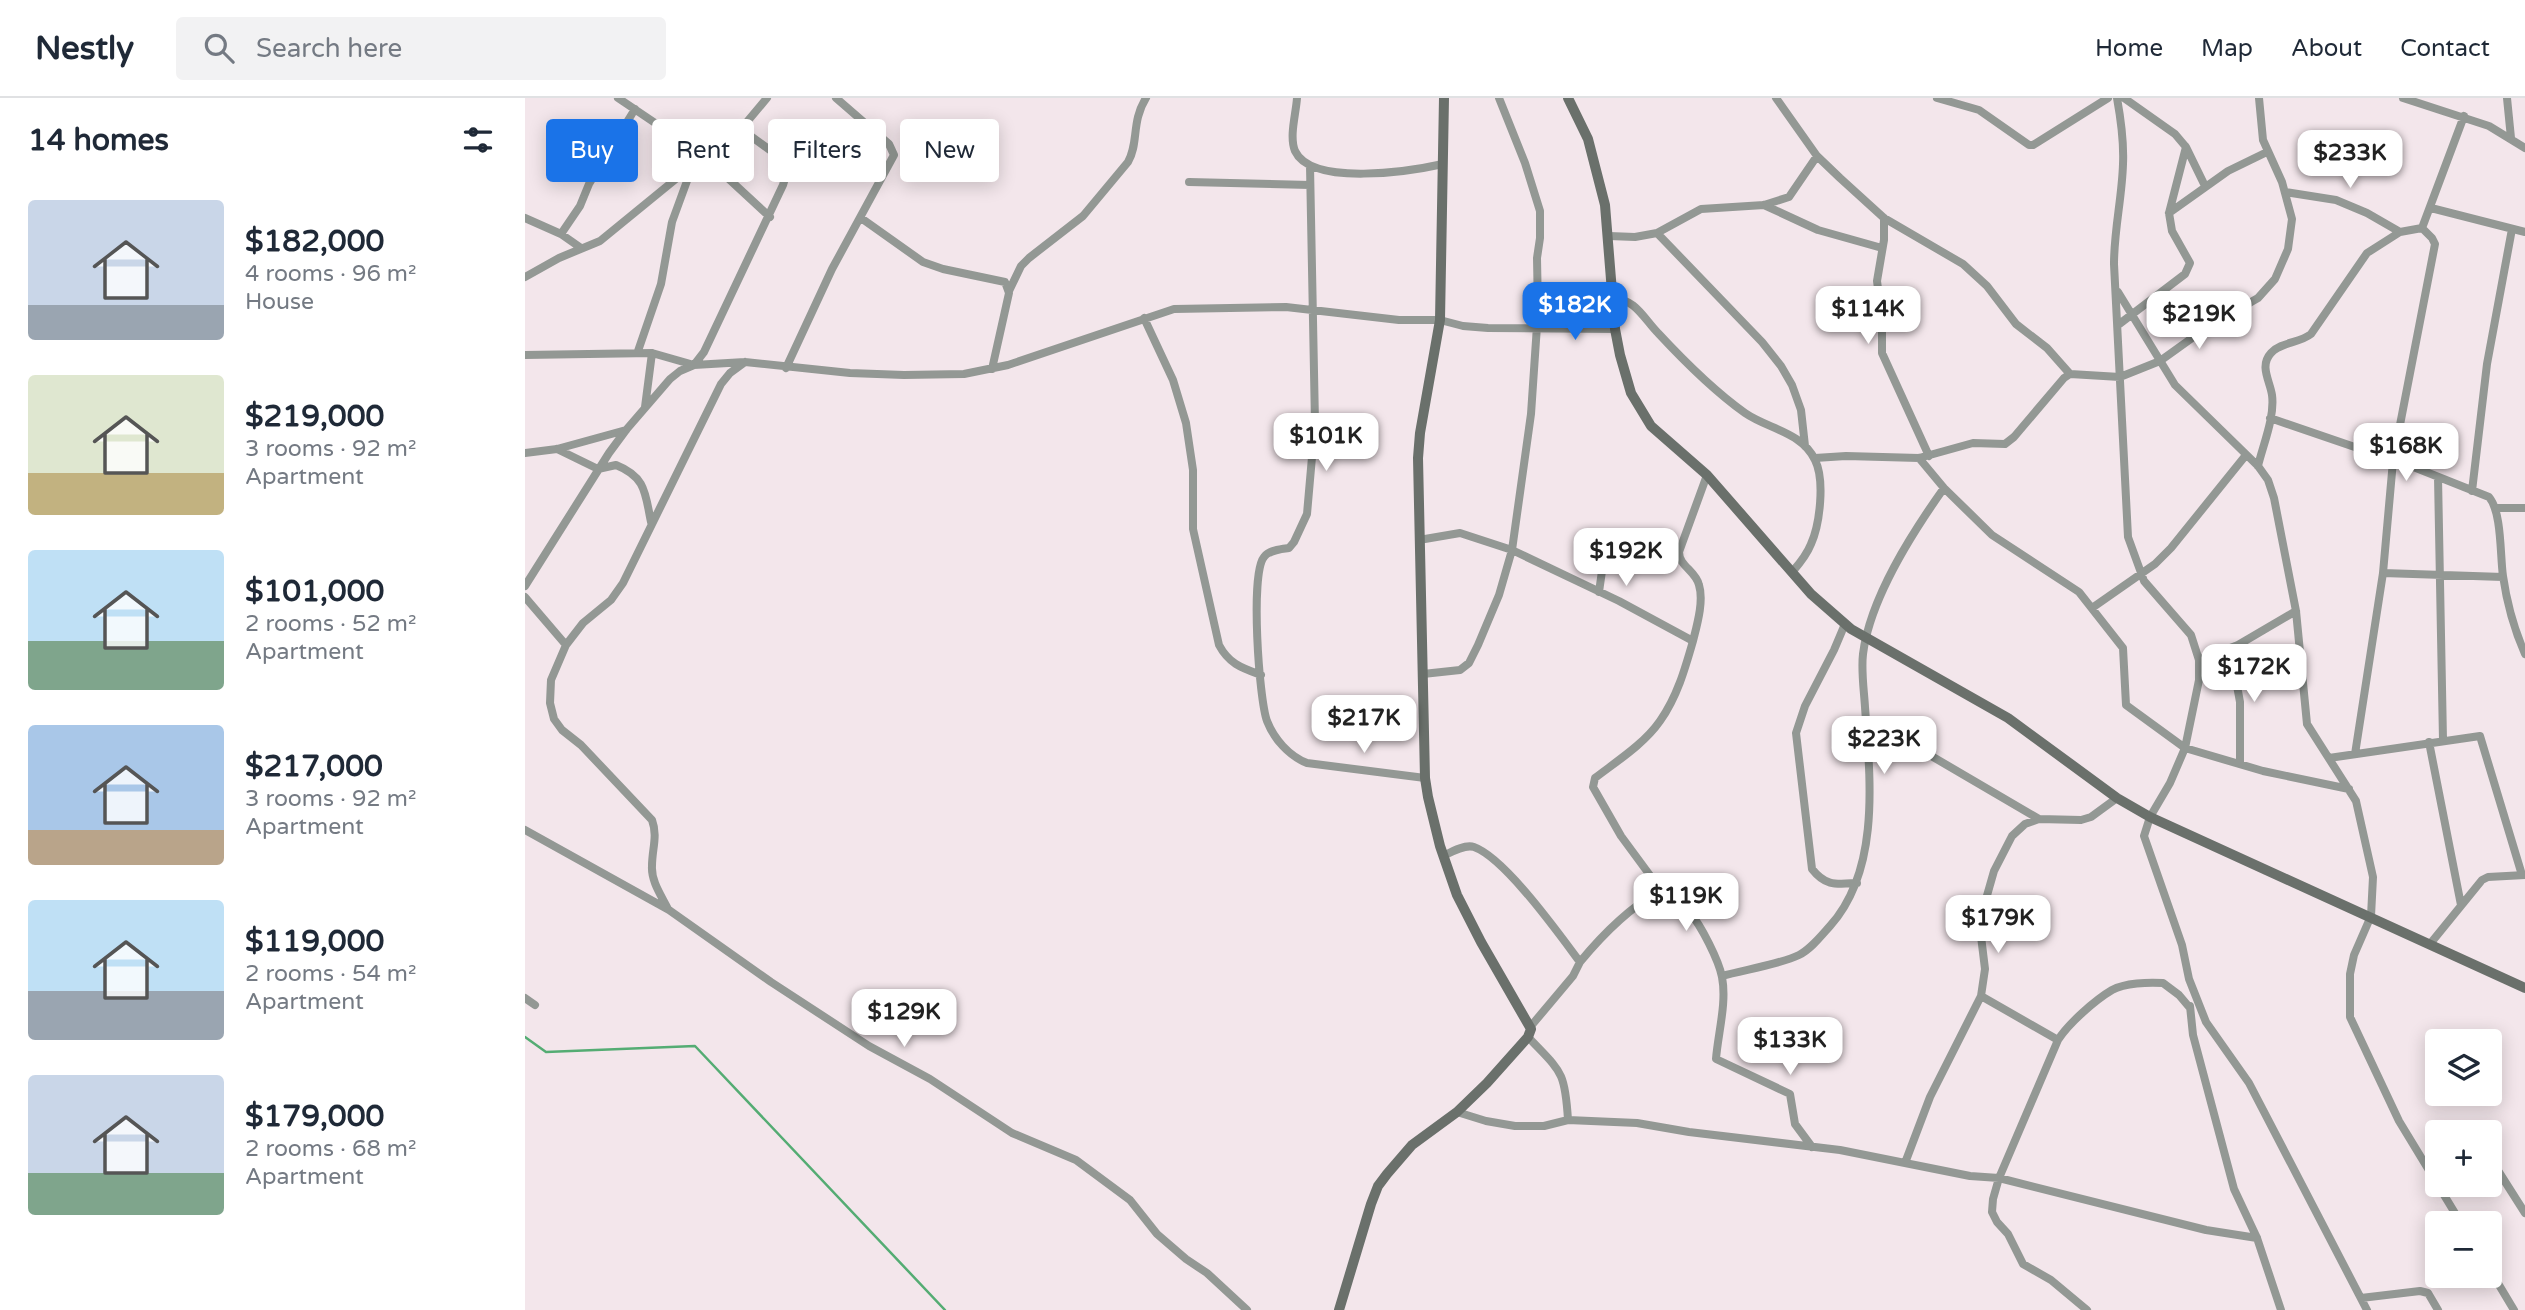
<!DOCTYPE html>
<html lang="en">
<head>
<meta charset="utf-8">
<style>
	body { margin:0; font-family:"Varela Round",sans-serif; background:#f2f2f3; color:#1f2937; height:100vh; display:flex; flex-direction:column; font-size:26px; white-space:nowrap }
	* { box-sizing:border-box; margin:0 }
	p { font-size:23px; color:#747a83 }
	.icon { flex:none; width:38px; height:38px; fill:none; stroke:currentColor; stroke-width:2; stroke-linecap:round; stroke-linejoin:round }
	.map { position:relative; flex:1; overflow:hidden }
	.drawer { display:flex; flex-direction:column; background:#fff; width:525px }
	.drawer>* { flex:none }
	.banner { position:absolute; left:21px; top:21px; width:665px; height:63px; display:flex; gap:14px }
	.tools { position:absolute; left:1900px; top:931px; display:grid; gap:14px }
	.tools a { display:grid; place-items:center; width:77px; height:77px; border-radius:7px; background:#fff; box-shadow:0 4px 18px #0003; font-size:35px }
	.price { position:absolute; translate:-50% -60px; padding:0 16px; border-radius:14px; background:#fff; color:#222; font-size:23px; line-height:46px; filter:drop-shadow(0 2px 4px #0008) }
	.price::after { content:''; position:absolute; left:50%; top:42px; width:21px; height:16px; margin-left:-10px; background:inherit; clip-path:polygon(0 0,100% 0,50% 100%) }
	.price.current { background:#1a73e8; color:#fff }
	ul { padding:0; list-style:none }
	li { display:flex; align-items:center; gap:21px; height:175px; padding:0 28px }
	li span { display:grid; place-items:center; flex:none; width:196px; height:140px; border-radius:7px; color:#555 }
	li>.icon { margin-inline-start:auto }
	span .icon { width:84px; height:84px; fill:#fffc; stroke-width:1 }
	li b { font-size:30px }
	h2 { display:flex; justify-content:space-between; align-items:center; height:84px; padding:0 28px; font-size:30px }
	.pill { padding:0 24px; border-radius:7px; background:#fff; box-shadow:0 4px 18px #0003; font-size:24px; line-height:63px }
	.pill.current { background:#1a73e8; color:#fff }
	header { display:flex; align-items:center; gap:42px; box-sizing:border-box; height:98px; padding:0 35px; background:#fff; border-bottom:2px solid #e0e1e3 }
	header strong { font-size:33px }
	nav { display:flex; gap:38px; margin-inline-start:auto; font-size:24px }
	.search { width:490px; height:63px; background:#f2f2f3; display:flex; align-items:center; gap:18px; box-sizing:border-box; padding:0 24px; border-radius:7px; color:#747a83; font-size:26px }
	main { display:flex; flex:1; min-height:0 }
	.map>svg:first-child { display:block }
</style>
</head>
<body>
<header>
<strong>Nestly</strong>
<div class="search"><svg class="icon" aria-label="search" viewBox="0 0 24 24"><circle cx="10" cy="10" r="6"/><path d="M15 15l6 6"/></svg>Search here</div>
<nav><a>Home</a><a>Map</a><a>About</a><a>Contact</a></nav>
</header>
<main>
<section class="drawer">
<h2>14 homes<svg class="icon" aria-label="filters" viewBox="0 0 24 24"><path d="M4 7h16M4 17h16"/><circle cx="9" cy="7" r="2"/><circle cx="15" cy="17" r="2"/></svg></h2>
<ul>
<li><span style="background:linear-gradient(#c9d6e8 75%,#9aa5b1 0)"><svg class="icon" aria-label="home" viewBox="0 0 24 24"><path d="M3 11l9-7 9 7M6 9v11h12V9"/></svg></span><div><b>$182,000</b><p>4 rooms · 96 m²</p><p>House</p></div></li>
<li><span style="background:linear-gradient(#dfe7d0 70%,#c2b280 0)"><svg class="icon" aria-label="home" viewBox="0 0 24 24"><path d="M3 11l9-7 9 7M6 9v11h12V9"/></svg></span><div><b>$219,000</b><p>3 rooms · 92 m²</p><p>Apartment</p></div></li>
<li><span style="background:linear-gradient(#bfe0f5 65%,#7fa58c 0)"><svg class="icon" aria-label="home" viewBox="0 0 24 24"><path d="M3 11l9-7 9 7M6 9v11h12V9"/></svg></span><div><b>$101,000</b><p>2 rooms · 52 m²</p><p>Apartment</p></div></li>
<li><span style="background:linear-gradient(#a9c7e8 75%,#b9a48a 0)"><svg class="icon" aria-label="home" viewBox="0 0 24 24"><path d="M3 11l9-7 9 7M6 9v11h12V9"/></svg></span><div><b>$217,000</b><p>3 rooms · 92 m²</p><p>Apartment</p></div></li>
<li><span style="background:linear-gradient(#bfe0f5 65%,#9aa5b1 0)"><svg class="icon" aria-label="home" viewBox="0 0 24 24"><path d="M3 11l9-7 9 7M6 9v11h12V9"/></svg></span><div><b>$119,000</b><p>2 rooms · 54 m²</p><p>Apartment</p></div></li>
<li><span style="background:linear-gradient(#c9d6e8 70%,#7fa58c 0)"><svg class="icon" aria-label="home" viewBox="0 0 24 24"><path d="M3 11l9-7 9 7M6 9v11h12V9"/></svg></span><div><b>$179,000</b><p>2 rooms · 68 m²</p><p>Apartment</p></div></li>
</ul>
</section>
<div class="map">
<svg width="2000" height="1212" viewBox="0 0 2000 1212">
	<rect width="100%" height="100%" fill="#f3e6eb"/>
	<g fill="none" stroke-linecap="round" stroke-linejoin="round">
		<path stroke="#54ac73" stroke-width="2.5" d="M0,939L21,954L170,948L420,1212"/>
		<path stroke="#939894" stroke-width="8" d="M93,0L179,58L245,119
			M772,0C771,16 764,38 770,53C787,89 887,73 918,66
			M1251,0L1292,58L1315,80L1359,120L1438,166L1462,188L1491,226L1522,250L1545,276
			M1412,0L1454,12L1504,47H1508L1583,0
			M1592,0C1596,22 1599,44 1598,66C1597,100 1589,132 1589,166L1603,439L1619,483L1666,537L1674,562V582L1660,650L1645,685L1625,719L1619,738L1657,847L1664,881L1681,924L1724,985L1842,1212
			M1878,0L1964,28L2000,50
			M1982,0L1986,40
			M1661,49L1680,88
			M785,68L790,325L782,416L769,444L764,450C756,451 744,452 739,459C725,476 734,601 742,623C749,641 764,658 782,665L900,680
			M664,84L785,87
			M1760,94L1811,102L1842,115L1875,134
			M1239,107L1293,132L1357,150
			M1906,110L2000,134
			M1644,115L1703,73L1742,54
			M0,120L36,136L56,150
			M336,120L398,164L418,171L480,184L484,195L467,271
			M1359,120V142L1352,183L1357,220V255L1404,358
			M1132,135L1176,111L1239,107L1264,99L1292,58
			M36,136L55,108L64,86L110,11
			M1084,138L1110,139L1132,135L1237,244L1256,268L1267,287L1276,312L1280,348
			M0,179L34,160L75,143L179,58L216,31L242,0
			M484,193L496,168L504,160L558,118L603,64C614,45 606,24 621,0
			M1593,194L1650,287L1733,368L1743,382L1749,400L1771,513L1782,626L1831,703L1848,779L1846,818L1829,857L1825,876V919L1874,1023L1936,1125
			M1088,201C1110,200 1119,221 1133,235C1159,263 1189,293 1220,315C1243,331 1277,334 1290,362C1300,382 1295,426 1286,446C1282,456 1275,465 1268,473
			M619,220L648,282L661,325L668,372V431L694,547C704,566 717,570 736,577
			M1593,227L1660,176L1665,165L1647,133L1644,115L1661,49L1650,36L1599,0
			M113,253L136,186L147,124L166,72
			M127,255L169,267
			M0,257L127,255L120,309
			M169,267L179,254L258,87L263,70L260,63L216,31
			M261,270L307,171L369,57L364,46L311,0
			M1745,320L1891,370L1964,399C1977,414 1975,458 1978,478C1982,506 1989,531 2000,556
			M32,351L73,371L91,367C121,379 120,395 126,424
			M0,355L32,351L101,332
			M1290,360L1321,358L1394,360L1448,345L1480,346L1489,339L1539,280L1545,276L1595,279L1635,263L1681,230L1733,200L1750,181L1763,151L1767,121L1757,84L1738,42L1734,0
			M1394,360L1419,390L1467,437L1554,494L1598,550L1601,607L1660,650L1738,673L1824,691
			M1733,368C1738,347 1750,319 1747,297C1745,283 1734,268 1746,255C1756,244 1775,245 1786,236L1842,155L1875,134L1897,130L1939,18
			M1913,379L1918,642
			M1947,393L1962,266L1987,131
			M1970,410H2000
			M894,442L935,435L987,452L1094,503L1168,543C1172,527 1179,503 1174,487C1171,473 1154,468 1154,454L1182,377
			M1858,475L1978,479
			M0,488L84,355L101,332L145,281L155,273L169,267L220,264L325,275L379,277L439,276L483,267L649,211L761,209L874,222H915L938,228L963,230L1090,231
			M1074,494L1081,445L1083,440L1088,438L1154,458
			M0,499L41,547
			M1567,510L1630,466L1646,450L1721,357
			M1320,526L1309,552L1280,608L1271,635L1287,771C1301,789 1312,786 1332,785
			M1705,550L1715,604V666
			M1674,562L1713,547L1771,513
			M898,576L935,572L944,565L953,547L974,497L987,452L1006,316L1013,213L1012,160L1015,140V113L1000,65L974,0
			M1341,627L1379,642L1514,721
			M1904,644L1936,807
			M1830,656L1858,475L1868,363L1910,146L1907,140L1897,130
			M1804,660L1955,638L1997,777
			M0,732L144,812L246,884L344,948L405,981L487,1035L551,1062L605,1102L632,1136L661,1161L682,1175L722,1212
			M918,758C926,754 940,746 949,749C980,760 1034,836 1055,864L1048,878L1006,928
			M1134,793L1124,776L1096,738L1068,689L1070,680C1092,663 1119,646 1135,623C1152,599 1160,571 1168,543
			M143,811C136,797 126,783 127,768C127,751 133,738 127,722L56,647L37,632L29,621L25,605L26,582L41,547L58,525L86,502L98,485L196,286L205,275L220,264
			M1905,846L1957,782L1963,779L2000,777
			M1055,864C1078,836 1103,811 1134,793C1145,799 1156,806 1165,815C1176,827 1194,863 1197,879C1202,905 1193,935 1191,961L1265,996L1270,1026L1287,1049
			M1197,878C1218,872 1256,866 1274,857C1286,851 1296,838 1305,828C1356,771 1345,679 1340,609C1339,592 1336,573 1338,556C1345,500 1387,435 1419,390
			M1456,898L1533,942
			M0,900L10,907
			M1665,908L1668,937L1709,1091L1732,1140L1756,1212
			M1003,939C1036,974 1040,972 1043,1022
			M932,1014L961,1023L990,1028H1019L1043,1022L1112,1025L1164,1034L1315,1052L1445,1078L1474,1080L1681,1132L1732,1140
			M1965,1060L2000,1115
			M1380,1065L1405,999L1456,898L1460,871L1455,830L1457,815L1469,773L1487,738L1500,726L1514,721L1556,722L1566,719L1592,700
			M1965,1172L1989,1212
			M1836,1200L1895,1193L1903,1195L1913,1212
			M1562,1212L1526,1182L1498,1166L1483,1136L1472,1124L1467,1114L1468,1101L1474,1080L1533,942C1543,926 1570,902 1587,892C1600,885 1623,884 1638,885L1654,897L1665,910"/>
		<path stroke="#6a706b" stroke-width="10" d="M1043,0L1063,41L1080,107L1090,231L1095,257L1106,295L1126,328L1182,377L1286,496L1326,531L1483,620L1592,700L1625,719L2000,890
			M814,1212L846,1106L853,1088L862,1076L887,1047L932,1014L962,985L1003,939L1006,931L956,844L932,797L915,748L903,699L900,680L893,360L895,335L915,222L919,0"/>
	</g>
</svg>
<div class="tools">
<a><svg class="icon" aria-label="layers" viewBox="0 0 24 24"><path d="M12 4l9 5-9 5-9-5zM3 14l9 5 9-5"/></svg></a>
<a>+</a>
<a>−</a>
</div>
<b class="price" style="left:1825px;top:92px">$233K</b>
<b class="price current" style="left:1050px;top:244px">$182K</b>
<b class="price" style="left:1343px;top:248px">$114K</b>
<b class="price" style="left:1674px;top:253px">$219K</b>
<b class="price" style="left:801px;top:375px">$101K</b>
<b class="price" style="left:1881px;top:385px">$168K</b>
<b class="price" style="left:1101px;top:490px">$192K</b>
<b class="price" style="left:1729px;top:606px">$172K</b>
<b class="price" style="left:839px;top:657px">$217K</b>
<b class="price" style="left:1359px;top:678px">$223K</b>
<b class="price" style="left:1161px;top:835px">$119K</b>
<b class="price" style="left:1473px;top:857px">$179K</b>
<b class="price" style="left:379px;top:951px">$129K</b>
<b class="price" style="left:1265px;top:979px">$133K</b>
<div class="banner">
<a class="pill current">Buy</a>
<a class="pill">Rent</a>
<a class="pill">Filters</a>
<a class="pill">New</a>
</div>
</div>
</main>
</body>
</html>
